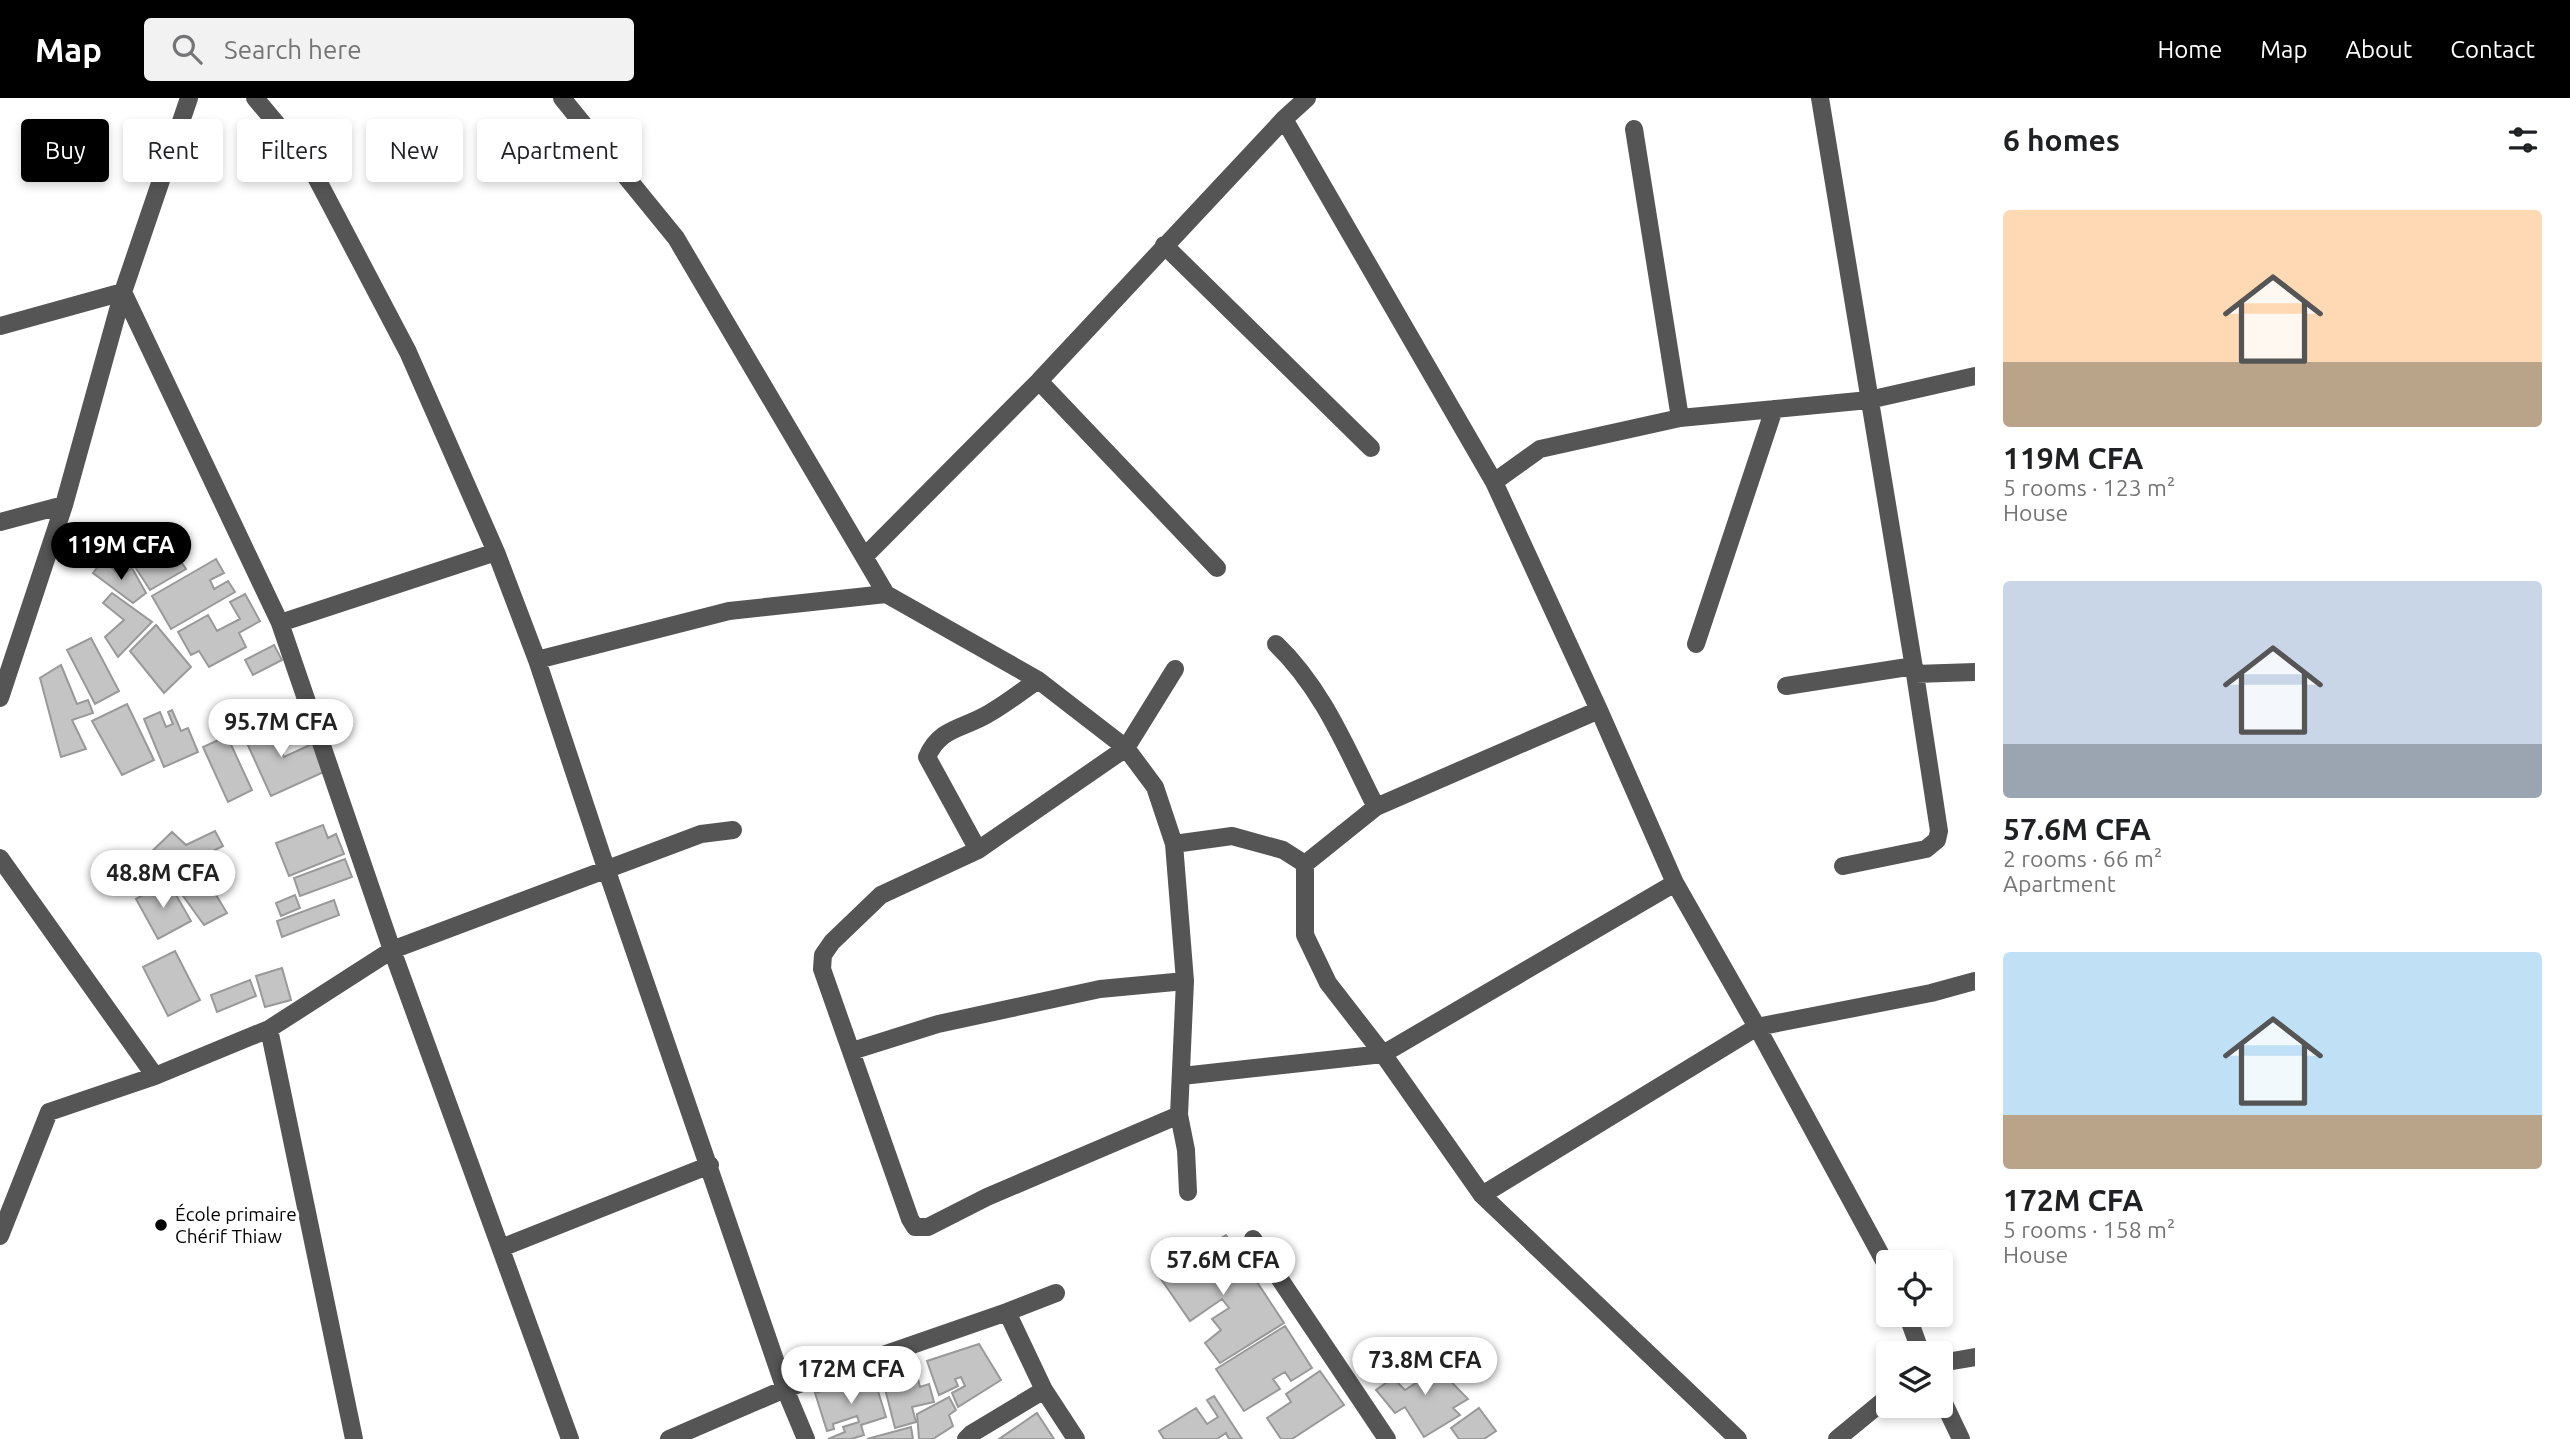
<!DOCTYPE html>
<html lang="en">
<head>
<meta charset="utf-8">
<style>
	body { margin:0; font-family:Ubuntu,sans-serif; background:#f2f2f2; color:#202124; height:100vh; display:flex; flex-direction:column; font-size:26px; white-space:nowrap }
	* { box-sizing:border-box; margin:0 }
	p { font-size:23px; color:#757577 }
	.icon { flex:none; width:38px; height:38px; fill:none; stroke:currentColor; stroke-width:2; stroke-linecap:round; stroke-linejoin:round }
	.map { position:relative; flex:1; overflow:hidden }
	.drawer { display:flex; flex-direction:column; background:#fff; width:595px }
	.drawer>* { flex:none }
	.top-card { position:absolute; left:21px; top:21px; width:665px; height:63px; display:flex; gap:14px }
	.controls { position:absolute; left:1876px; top:1152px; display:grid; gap:14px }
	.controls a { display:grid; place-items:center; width:77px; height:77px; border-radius:7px; background:#fff; box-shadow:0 4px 10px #0003; font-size:35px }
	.price { position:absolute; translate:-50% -60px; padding:0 16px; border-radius:24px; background:#fff; color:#222; font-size:23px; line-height:46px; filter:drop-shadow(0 2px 4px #0008) }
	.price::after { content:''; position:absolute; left:50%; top:42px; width:21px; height:16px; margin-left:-10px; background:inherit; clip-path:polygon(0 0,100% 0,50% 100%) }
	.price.current { background:#000; color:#fff }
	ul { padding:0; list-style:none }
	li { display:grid; align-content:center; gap:14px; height:371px; padding:0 28px }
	li span { display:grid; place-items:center; height:217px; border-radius:7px; color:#555 }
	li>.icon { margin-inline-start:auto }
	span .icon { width:126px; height:126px; fill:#fffc; stroke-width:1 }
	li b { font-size:30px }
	h2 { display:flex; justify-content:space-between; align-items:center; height:84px; padding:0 28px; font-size:30px }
	.pill { padding:0 24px; border-radius:7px; background:#fff; box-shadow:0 4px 10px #0003; font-size:24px; line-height:63px }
	.pill.current { background:#000; color:#fff }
	header { display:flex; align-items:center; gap:42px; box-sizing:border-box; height:98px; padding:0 35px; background:#000; color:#fff }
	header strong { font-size:33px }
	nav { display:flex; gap:38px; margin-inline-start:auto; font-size:24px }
	.search { width:490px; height:63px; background:#f2f2f2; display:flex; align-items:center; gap:18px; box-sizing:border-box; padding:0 24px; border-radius:7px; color:#757577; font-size:26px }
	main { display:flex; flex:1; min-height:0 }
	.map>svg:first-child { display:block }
</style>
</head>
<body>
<header>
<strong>Map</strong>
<div class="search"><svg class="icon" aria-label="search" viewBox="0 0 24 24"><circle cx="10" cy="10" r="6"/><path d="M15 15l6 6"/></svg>Search here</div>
<nav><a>Home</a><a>Map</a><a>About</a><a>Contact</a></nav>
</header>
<main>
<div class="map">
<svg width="1975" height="1341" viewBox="0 0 1975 1341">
	<rect width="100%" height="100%" fill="#fff"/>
	<path fill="#c4c4c4" stroke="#999" stroke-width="2" d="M149,442L160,459L173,452L186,471L150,492L128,458Z
		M216,461L224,475L210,482L214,491L228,483L235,494L171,531L152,498Z
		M103,462L121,478L132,470L146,495L133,505L93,475Z
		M112,495L152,524L118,559L105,539L124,522L103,505Z
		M245,496L260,523L239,535L246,549L209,569L199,553L191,557L178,534L208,517L217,533L240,521L230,504Z
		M156,527L191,569L164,595L130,553Z
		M91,540L119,593L95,606L67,552Z
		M274,547L282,562L253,577L245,562Z
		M61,567L77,606L88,602L93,615L72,622L86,651L61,659L40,580Z
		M127,606L154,662L122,677L92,623Z
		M172,612L181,633L188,630L198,654L164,669L144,621L160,614L166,629L173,626L168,614Z
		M266,620L284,659L314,645L326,673L271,698L241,632Z
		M227,638L252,692L228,704L203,649Z
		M323,727L328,740L336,736L344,756L289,778L276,745Z
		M215,733L223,748L195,762L227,815L204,827L163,770L145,760L172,734L186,747Z
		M345,761L352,779L300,798L294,780Z
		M168,783L191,823L158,841L136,801Z
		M295,797L300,810L281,818L276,805Z
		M334,802L339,817L282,839L277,823Z
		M175,853L200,902L168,918L143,869Z
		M282,870L291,902L265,909L256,878Z
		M250,882L256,898L217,914L211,897Z
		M1226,1137L1284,1225L1220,1265L1205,1245L1221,1232L1212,1221L1229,1210L1222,1201L1190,1223L1159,1178Z
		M1285,1228L1312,1270L1291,1283L1285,1274L1273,1281L1280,1291L1244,1313L1216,1271Z
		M979,1246L1001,1282L958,1309L952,1295L965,1288L961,1279L955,1281L958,1288L939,1297L927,1263Z
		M1423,1255L1468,1301L1453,1310L1460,1317L1424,1339L1405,1309L1395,1315L1376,1292L1393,1280L1405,1292L1422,1281L1408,1265Z
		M914,1266L920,1289L929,1286L934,1304L912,1309L916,1324L895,1330L881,1275Z
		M1320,1273L1344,1307L1292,1341H1281L1267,1320L1291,1304L1286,1296Z
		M873,1277L886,1319L861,1327L864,1337L851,1341H828L845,1334L843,1329L859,1324L857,1318L833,1326L834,1331L827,1333L815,1295Z
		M1214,1298L1242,1341H1229L1226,1335L1217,1341H1164L1159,1333L1196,1310L1207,1326L1218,1319L1207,1302Z
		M949,1299L956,1312L949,1317L953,1328L933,1341H919L917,1316Z
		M1479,1310L1496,1333L1484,1341H1459L1451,1330Z
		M1037,1315L1054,1341H999Z
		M911,1329L913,1341H867Z"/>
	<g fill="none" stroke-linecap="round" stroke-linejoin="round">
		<path stroke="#555" stroke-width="18" d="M255,0L307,62L408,254L496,454L537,562L607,773L785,1291L806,1341
			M562,0L676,140L886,496
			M1820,0L1915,576L1939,733L1937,742L1926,751L1843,768
			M1284,21L1494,384
			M1634,31L1680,320
			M1164,147L1371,350
			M0,228L123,194L280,525L392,852L570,1341
			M1039,283L1217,470
			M0,424L64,407
			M864,459L1039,283L1284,21L1307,0
			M280,525L496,454
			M1276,546C1323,591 1347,652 1376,709
			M1696,546L1774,311
			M537,562L729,513L886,496L1038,582L1126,650L1155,689L1174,746L1185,883L1179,1017L1186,1052L1188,1094
			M1175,571L1126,650L978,752L881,797L832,844L823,857L822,871L910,1121L915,1129H928L987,1099L1179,1017
			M1915,576L1975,574
			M1786,588L1914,568
			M0,600L64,407L123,194L189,0
			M1174,746L1232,738L1283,752L1305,766L1376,709L1599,612
			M978,752L927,659C940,629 963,631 988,616C1006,606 1022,593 1038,582
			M0,760L155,978
			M1305,766V837L1328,885L1383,956L1482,1097L1738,1341
			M269,931L354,1341
			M852,953L938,926L1100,891L1185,883
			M1182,978L1383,956L1675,785
			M1482,1097L1757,929L1931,895L1975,883
			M0,1138L49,1014L155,978L269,931L392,852L701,736L733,732
			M1253,1141L1387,1341
			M501,1150L710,1067
			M1888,1170L1757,929L1675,785L1599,612L1494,384L1540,351L1680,320L1869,302L1975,278
			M1007,1214L1044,1292L1076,1341
			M1907,1216L1921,1255
			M1941,1265L1975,1259
			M1941,1299L1961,1341
			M669,1341L785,1291L1007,1214L1056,1195
			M966,1341L971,1336L1044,1292
			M1837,1341L1888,1299"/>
	</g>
	<circle fill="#000" stroke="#fff" stroke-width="2.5" cx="161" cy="1127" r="7"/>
	<g text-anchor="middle" stroke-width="7" stroke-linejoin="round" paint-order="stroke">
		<g font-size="19" fill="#000" stroke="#fff" text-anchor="start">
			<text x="175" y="1123">École primaire<tspan x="175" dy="22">Chérif Thiaw</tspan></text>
		</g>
	</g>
</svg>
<div class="controls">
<a><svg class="icon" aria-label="locate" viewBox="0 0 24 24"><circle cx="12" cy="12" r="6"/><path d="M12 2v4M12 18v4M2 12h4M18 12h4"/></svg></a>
<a><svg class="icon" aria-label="layers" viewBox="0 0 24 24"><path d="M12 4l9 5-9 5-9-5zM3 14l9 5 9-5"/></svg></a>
</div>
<b class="price current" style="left:121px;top:484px">119M CFA</b>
<b class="price" style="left:281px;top:661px">95.7M CFA</b>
<b class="price" style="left:163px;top:812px">48.8M CFA</b>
<b class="price" style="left:1223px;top:1199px">57.6M CFA</b>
<b class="price" style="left:1425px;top:1299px">73.8M CFA</b>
<b class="price" style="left:851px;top:1308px">172M CFA</b>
<div class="top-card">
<a class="pill current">Buy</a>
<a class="pill">Rent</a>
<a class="pill">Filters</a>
<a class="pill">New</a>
<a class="pill">Apartment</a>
</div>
</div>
<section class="drawer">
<h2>6 homes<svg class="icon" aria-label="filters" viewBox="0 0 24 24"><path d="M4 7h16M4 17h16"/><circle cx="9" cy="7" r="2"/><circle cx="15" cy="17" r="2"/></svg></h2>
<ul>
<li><span style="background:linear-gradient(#ffd9b3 70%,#b9a48a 0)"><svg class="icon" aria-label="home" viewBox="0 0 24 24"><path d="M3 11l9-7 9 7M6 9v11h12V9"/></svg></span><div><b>119M CFA</b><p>5 rooms · 123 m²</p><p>House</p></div></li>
<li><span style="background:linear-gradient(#c9d6e8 75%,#9aa5b1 0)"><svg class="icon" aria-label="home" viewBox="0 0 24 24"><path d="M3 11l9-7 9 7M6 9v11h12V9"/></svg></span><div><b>57.6M CFA</b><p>2 rooms · 66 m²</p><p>Apartment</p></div></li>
<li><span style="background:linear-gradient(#bfe0f5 75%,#b9a48a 0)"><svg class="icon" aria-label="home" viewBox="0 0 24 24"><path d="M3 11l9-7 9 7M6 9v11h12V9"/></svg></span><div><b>172M CFA</b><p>5 rooms · 158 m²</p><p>House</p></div></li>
</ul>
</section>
</main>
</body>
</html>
